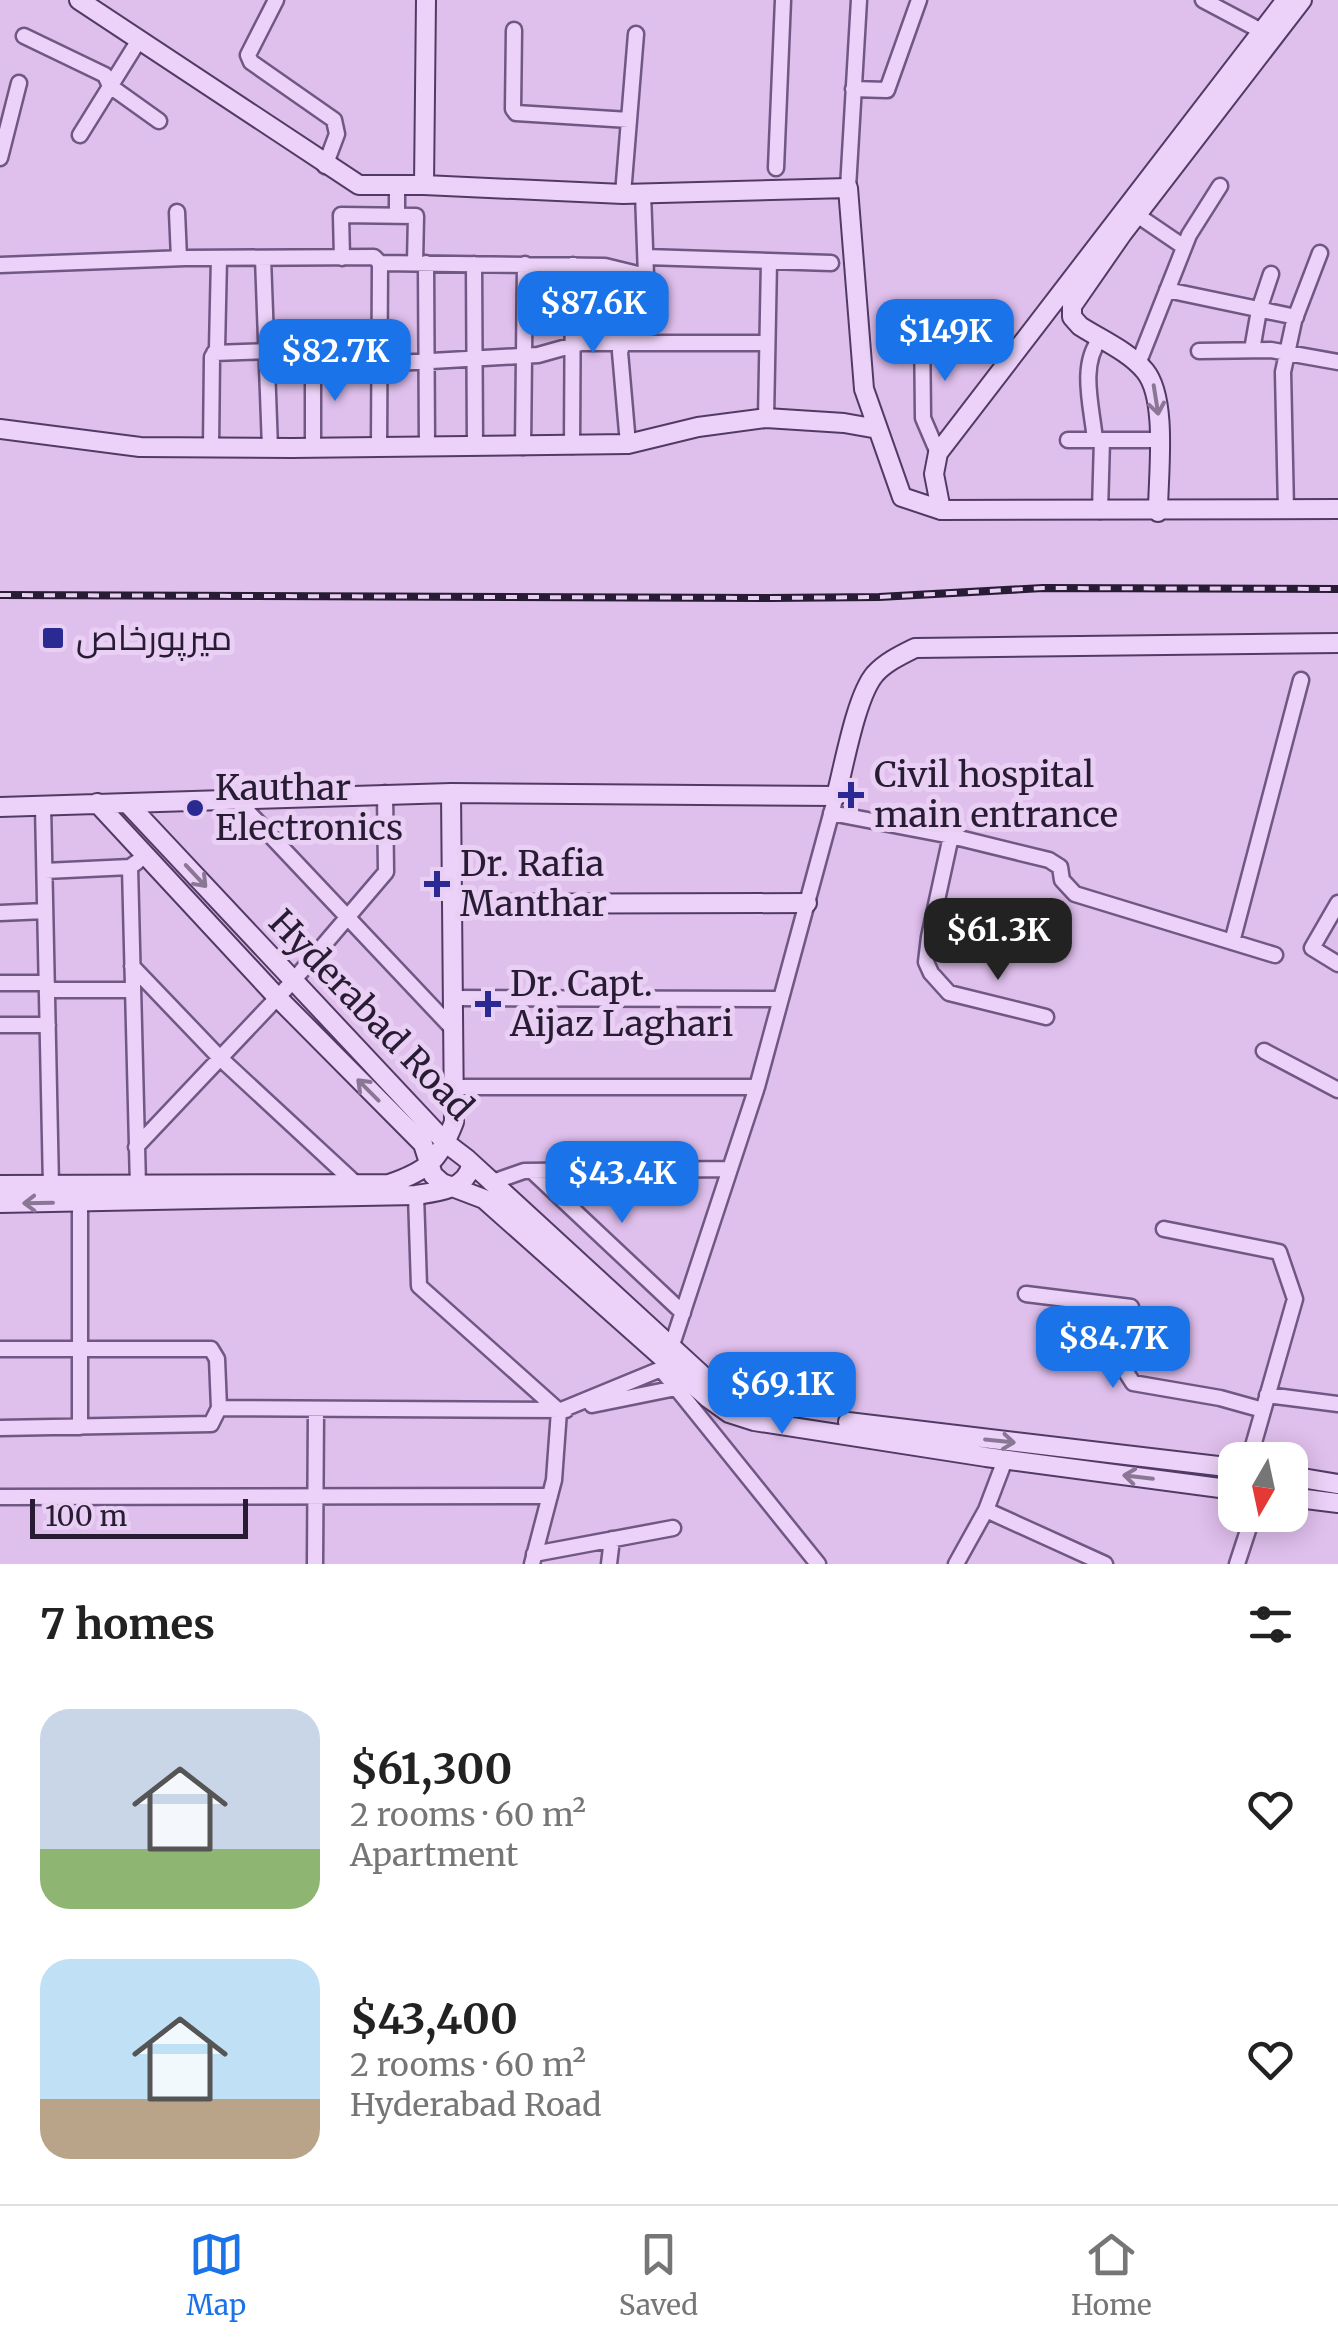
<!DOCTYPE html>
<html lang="en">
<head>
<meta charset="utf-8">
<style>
	body { margin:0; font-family:Merriweather,Cairo,serif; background:#f2f2f2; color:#222; height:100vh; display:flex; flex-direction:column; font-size:38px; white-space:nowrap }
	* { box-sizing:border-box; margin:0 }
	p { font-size:32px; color:#767676 }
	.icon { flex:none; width:55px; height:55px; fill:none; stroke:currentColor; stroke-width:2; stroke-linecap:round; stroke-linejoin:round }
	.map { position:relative; height:1564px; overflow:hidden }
	.drawer { display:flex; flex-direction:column; background:#fff; flex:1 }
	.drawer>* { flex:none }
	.needle { width:65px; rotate:189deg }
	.tools { position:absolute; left:1218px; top:1442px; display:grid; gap:20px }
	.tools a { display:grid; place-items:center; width:90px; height:90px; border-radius:20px; background:#fff; box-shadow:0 5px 25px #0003; font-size:50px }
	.scale { position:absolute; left:30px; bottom:25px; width:218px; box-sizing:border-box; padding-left:10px; border:5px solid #281c34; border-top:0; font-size:28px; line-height:35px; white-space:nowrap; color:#281c34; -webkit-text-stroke:8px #e9cff4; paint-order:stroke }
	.price { position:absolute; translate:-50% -85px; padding:0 22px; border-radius:20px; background:#1a73e8; color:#fff; font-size:32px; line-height:65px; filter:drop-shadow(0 2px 5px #0008) }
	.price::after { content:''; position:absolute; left:50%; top:60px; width:30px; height:22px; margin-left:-15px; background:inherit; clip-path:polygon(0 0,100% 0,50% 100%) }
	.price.active { background:#222; color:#fff }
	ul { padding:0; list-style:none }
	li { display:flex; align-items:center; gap:30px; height:250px; padding:0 40px }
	li span { display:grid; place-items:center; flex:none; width:280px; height:200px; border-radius:30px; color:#555 }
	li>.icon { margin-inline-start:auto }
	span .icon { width:120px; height:120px; fill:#fffc; stroke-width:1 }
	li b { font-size:42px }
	h2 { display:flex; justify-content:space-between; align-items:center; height:120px; padding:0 40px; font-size:42px }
	.menu { display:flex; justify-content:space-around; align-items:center; height:140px; border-top:2px solid #e0e0e0; background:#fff; font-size:28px; color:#767676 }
	.menu a { display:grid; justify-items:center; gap:5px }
	.menu .active { color:#1a73e8 }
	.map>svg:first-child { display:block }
</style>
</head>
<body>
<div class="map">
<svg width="1338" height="1564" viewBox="0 0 1338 1564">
	<rect width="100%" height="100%" fill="#dfbfec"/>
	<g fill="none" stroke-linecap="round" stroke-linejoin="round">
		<defs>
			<path id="street" d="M276,0L248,55L251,62L334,120L337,134L325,166
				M1203,0L1269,35
				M514,30L513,109L516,113L629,120
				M24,36L105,75L110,86L159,121
				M853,89L887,90L919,0
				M80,135L139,40
				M0,158L19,83
				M776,168L783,0
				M848,188L859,0
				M623,194L636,34
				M177,212L179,258
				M1137,215L1184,247
				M397,216V185
				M646,257L831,263
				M263,258L270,448
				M342,258L341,215L416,216L415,263
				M426,263L427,447
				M474,264L475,447
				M0,265L185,258L374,257L380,263L605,266L646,276
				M1167,290L1296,317
				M922,321L923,418L938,453
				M1252,350L1259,310L1271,274
				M1199,351L1271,350L1338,362
				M214,353L267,351
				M267,362L379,358
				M379,364L538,355L581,343H767
				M1138,364L1189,235L1220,186
				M766,418L769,261
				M1068,440H1158
				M1095,440C1092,407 1079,366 1100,339
				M628,444L620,352L646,276L643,193
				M572,446L573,265
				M379,447L380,263
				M523,447L525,264
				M211,448L212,357L217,349L219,258
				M313,448V360
				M1286,510L1283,372L1294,321L1320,253
				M1100,511L1102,440
				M236,799L453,1029
				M43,806L51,1186
				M831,813L951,836L1049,860L1060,867L1062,880L1075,894L1275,955
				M951,836L929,937L926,962L931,973L949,993L1046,1017
				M130,867L138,1186
				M45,871L130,867L137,862
				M1338,903L1312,948L1338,964
				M0,913L45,911
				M1232,942L1301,680
				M132,966L220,1058L356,1184
				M0,983H47
				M47,990H133
				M453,998L781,999
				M0,1025H48
				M1264,1051L1338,1090
				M454,1087H757
				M136,1147L293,981L386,872L385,793
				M532,1171L683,1313
				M490,1183L524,1171L730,1169
				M416,1195L419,1286L559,1411
				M1164,1229L1279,1252L1295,1299L1249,1460
				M1026,1294L1131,1307L1121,1364L1133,1383L1220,1398L1263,1410
				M0,1349H211L217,1359L219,1408L566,1410
				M661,1369L818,1564
				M1267,1395L1338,1404
				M592,1405L676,1388
				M80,1427V1202
				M0,1428L211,1424L219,1408
				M0,1497L550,1496
				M986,1510L1105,1564
				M534,1554L673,1528
				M315,1564L316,1409
				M532,1564L554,1480L559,1411L661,1369L666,1363L757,1087L836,796
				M609,1564L612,1539
				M956,1564L986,1510L1005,1460
				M1237,1564L1253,1515"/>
			<path id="secondary" d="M79,0L359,185H424
				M426,0L424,185L623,194L848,188L864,389L902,497L941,510L1338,509
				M0,429L140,447L292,448L628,444L698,427L766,418L844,423L878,429
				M941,510L934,474L938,453L1286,0
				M1158,512C1158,475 1168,399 1145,371C1130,352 1100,339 1080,326L1072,317V306L1122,234L1302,0
				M97,803L277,997L423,1144L433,1175L442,1183L484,1199L708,1398L729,1413L754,1421L986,1457L1235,1490
				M129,805L446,1143L467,1159L726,1397
				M0,807L451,793
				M453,904L807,903
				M0,1185L389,1184C427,1171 439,1161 454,1122L451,793L836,796C844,766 856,696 875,674C886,662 901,655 915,648L1338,643
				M0,1203L416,1195C437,1192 468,1189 471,1164
				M848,1422L1235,1468
				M1290,1476L1338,1484
				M1290,1497L1338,1503"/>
		</defs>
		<use href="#street" stroke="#705885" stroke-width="19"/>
		<use href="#secondary" stroke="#513b66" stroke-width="22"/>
		<use href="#street" stroke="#ecd2f8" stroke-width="14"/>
		<use href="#secondary" stroke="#ecd2f8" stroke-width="18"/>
		<defs>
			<path id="rail" d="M0,595L769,598L879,597L1043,588L1338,589"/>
		</defs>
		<use href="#rail" stroke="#281c34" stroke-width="8"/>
		<use href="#rail" stroke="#e9cff4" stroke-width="4" stroke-dasharray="11" stroke-linecap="butt"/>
	</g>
	<defs><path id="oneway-shaft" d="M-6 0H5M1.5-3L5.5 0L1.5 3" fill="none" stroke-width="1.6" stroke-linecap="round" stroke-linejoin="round" transform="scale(2.5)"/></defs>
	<g stroke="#8a7796">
		<use href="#oneway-shaft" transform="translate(1156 400) rotate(81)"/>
		<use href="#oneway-shaft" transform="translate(196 876) rotate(47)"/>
		<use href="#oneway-shaft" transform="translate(368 1090) rotate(-135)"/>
		<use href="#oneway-shaft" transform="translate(38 1203) rotate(179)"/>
		<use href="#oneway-shaft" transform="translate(1000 1441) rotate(6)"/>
		<use href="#oneway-shaft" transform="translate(1138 1477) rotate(-173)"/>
	</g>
	<g fill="#2a2a92" stroke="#e9cff4" stroke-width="4">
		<rect x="41" y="626" width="24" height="24" rx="5"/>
		<path d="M846 780h10v10h10v10h-10v10h-10v-10h-10v-10h10z"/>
		<circle cx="195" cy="808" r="10"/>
		<path d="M432 869h10v10h10v10h-10v10h-10v-10h-10v-10h10z"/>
		<path d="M483 989h10v10h10v10h-10v10h-10v-10h-10v-10h10z"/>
	</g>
	<g text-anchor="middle" stroke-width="10" stroke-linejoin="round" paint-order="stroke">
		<g font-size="35" fill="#281c34" stroke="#e9cff4" text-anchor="start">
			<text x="76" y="650">ميرپورخاص</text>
			<text x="874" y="787">Civil hospital<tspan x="874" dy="40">main entrance</tspan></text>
			<text x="215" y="800">Kauthar<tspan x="215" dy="40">Electronics</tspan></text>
			<text x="460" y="876">Dr. Rafia<tspan x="460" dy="40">Manthar</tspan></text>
			<text x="510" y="996">Dr. Capt.<tspan x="510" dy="40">Aijaz Laghari</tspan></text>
		</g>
		<g font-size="35" fill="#281c34" stroke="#e9cff4">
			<text transform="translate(371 1015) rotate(46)" y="12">Hyderabad Road</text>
		</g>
	</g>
</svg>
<div class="tools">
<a><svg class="needle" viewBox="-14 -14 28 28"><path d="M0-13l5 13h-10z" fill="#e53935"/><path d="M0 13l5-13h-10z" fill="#767676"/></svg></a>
</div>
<div class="scale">100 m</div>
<b class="price" style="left:593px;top:356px">$87.6K</b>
<b class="price" style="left:945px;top:384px">$149K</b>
<b class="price" style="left:335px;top:404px">$82.7K</b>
<b class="price active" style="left:998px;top:983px">$61.3K</b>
<b class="price" style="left:622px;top:1226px">$43.4K</b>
<b class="price" style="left:1113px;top:1391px">$84.7K</b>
<b class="price" style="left:782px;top:1437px">$69.1K</b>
</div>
<section class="drawer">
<h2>7 homes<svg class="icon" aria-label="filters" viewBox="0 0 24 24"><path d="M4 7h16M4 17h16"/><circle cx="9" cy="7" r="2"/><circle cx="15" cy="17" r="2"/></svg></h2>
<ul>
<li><span style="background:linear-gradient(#c9d6e8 70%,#8fb573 0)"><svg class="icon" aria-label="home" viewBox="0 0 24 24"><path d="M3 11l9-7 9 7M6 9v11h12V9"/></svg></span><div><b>$61,300</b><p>2 rooms · 60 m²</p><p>Apartment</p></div><svg class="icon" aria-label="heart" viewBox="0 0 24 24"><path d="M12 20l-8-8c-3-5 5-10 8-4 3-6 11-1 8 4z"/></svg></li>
<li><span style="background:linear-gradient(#bfe0f5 70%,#b9a48a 0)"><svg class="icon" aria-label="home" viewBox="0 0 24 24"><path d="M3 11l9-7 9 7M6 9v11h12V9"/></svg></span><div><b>$43,400</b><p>2 rooms · 60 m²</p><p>Hyderabad Road</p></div><svg class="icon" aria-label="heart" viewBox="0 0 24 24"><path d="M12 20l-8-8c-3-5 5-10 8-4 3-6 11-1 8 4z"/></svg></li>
</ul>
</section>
<nav class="menu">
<a class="active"><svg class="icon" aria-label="map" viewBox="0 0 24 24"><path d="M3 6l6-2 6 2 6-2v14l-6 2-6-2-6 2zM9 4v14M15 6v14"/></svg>Map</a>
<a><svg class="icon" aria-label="saved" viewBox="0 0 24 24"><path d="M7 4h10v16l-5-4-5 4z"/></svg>Saved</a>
<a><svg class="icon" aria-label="home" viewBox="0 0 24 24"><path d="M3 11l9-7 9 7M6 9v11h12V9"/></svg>Home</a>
</nav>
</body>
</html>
